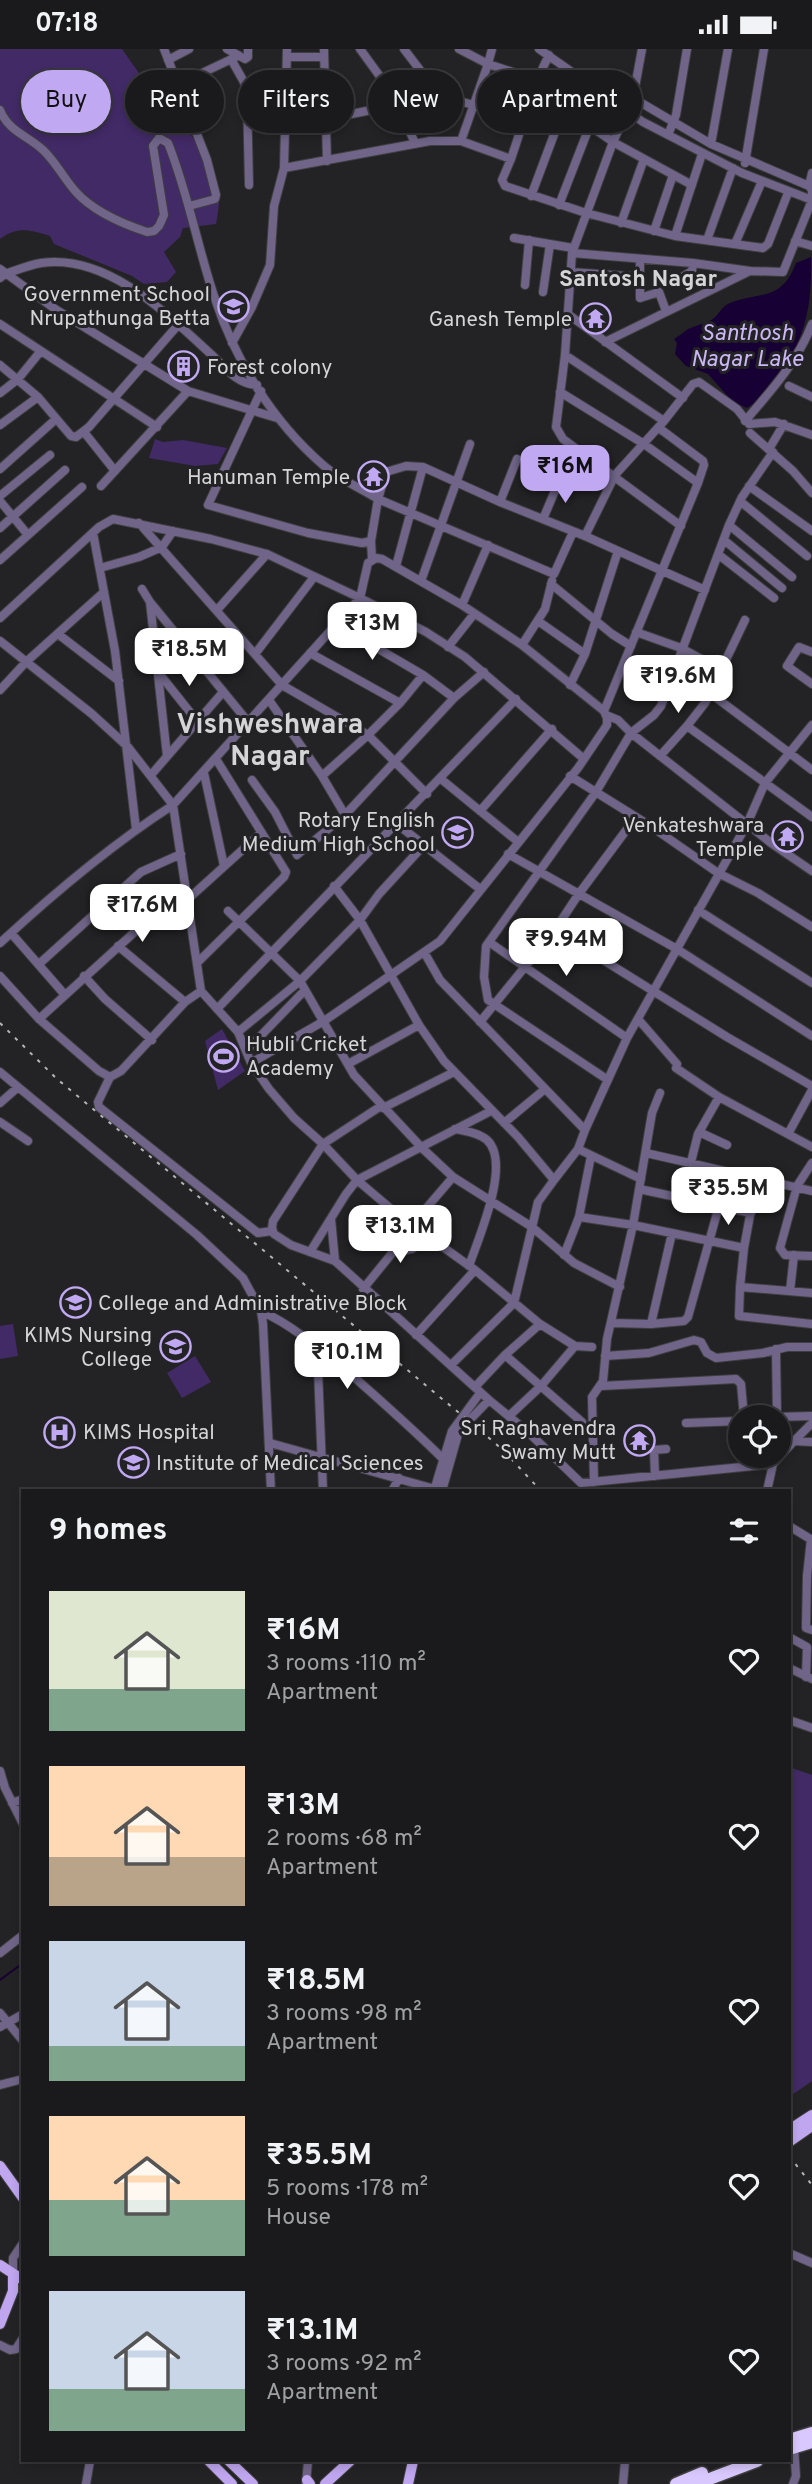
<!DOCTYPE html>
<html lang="en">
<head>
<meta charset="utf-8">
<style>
	body { margin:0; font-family:Overpass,sans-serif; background:#272729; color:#f1f3f6; height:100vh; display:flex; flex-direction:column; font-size:26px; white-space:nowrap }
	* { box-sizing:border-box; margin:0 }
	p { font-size:23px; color:#9fa1a3 }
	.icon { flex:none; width:38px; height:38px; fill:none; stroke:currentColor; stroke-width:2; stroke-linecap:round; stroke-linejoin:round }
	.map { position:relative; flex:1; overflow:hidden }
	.sheet { position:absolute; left:21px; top:1440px; width:770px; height:973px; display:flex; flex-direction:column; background:#1a1a1c; border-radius:0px; box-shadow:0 4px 10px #0003,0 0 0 2px #38383b }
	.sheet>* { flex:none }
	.hud { position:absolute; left:21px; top:21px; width:770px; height:63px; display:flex; gap:14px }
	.tools { position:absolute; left:728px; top:1356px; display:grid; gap:14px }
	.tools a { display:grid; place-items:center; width:63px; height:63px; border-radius:50%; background:#1a1a1c; box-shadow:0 4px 10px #0003,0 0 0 2px #38383b; font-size:35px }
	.price { position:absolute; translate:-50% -60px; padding:0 16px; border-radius:14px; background:#fff; color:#222; font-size:23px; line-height:46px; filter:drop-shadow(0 2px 4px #0008) }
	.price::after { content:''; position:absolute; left:50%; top:42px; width:21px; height:16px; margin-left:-10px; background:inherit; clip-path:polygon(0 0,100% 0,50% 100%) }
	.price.active { background:#c1a8f3; color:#111 }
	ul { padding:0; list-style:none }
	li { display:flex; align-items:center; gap:21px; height:175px; padding:0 28px }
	li span { display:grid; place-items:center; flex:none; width:196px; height:140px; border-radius:0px; color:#555 }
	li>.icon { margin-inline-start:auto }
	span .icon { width:84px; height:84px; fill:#fffc; stroke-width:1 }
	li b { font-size:30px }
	h2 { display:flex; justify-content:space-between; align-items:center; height:84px; padding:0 28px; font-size:30px }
	.chip { padding:0 24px; border-radius:32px; background:#1a1a1c; box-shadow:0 4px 10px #0003,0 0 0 2px #38383b; font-size:24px; line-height:63px }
	.chip.active { background:#c1a8f3; color:#111 }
	.status { display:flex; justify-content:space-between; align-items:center; height:49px; padding:0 35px; background:#1a1a1c; direction:ltr }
	.status svg { height:19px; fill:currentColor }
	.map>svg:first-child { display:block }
</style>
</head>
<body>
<div class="status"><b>07:18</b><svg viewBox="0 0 49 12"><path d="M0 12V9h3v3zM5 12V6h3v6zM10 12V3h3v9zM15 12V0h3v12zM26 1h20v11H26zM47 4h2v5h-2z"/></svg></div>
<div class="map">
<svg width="812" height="2435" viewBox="0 0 812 2435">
	<rect width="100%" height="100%" fill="#232325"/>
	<path fill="#422a66" d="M0,0H122L155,47L161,62C186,71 211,111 218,136C221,148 218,163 216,175L183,179L180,188L164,203L176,223L167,233L144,235L132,227L54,195L50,187C30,181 18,177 0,190Z
		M155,390L163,393L183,391L227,399L218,415L195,417L149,409Z
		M222,980L245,1022L218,1041L205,992Z
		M13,1275L18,1307L0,1310V1277Z
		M195,1307L211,1333L182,1349L167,1324Z
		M789,1718L812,1726V2032L789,2048Z"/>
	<path fill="#170033" d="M811,208C812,257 806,290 777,328C767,340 760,351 747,359L733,353L708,325L686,317L675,305L677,294L674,290C679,287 684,283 688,280C696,276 707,275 714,269C720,264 722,257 730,254C761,242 781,253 796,214Z"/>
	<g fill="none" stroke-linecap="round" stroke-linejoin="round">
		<path stroke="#170033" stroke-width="2" d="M0,1931L23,1914"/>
		<defs>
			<path id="minor" d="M164,0L207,111L216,146L215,150L189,157
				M227,0L245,10L248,8V0
				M324,0L327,112
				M360,0L392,44L415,94
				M404,0L439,46L524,71
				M459,0L488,15L461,92
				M492,0L488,15L537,31
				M539,0L643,73L742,124L812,151
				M642,0L633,49L613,93L572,204L565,306L556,378L563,390L681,477
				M287,8H324
				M231,10L244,33L247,46L249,136
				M168,11L189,0
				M579,28L564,59L613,93L692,136
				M179,35L238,7
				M633,49L711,95L809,137L812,141V153
				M0,61C9,83 27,86 43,101C56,113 64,130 76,143C93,162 123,175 147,183L154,182L159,177L164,166L153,97L159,89L168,94C188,144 197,196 214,247C235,311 272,372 323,416C339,430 360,439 378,450L371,492L372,510
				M326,70L397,56
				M668,86L676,66L687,0
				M711,95L728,0
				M511,110L502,131L505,137L586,164L675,187L702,105
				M745,114L764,0
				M284,119L430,92H461L511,110L537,31L549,6
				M809,137L812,124
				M531,147L564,59
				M559,156L590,76
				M621,174L644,110
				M654,182L673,126
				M675,187L763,199L768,195L788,144
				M514,189L573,199
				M707,191L733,119
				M795,192L812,197
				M735,195L762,132
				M572,204L693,214L750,222
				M640,210V249L659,243L666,262
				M0,220L55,260L188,342
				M570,223L640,228
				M0,229L5,225C17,221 29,216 41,214C108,204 169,267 214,308C227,321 238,335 257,336
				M676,232L692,222L693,214
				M525,236L529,191
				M543,243L550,195
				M569,266L683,349
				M0,275L157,378
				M605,293L750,222L783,223L812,151
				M232,294L252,258L270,216L274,157L284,119L287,0
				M565,306L664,372L615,426L585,487L500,453L423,418L406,417L386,423L378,450L554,525L573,483
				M0,316L38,348L71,387L76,388L89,378L178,276
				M789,337L812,348
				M261,342L208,456L308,484L362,494L371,492
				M560,343L644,395L698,434L604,662
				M0,344L18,330L40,303
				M664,372L693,335L699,333L737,360L749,375L775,373L812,386
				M745,372C771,342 798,312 812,275
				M0,376L38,348
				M659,379L703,412L704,416L698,434
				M84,383L115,422
				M750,384L793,422L812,444
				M769,400L784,375
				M0,420L56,370
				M101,437L188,342L277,369
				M749,437L812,482
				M0,447L50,406
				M0,452L28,486
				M740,452L807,507
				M500,453L517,410
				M543,470L560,430
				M139,474L282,636L368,686L322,727L269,651
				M729,476L792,528
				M0,479L65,421
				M93,484L115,602L136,780
				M585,487L705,541
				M724,491L782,539
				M719,506L774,549
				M0,511L82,438
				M396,517L423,418
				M100,519L139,508L162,498L173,482
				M421,532L470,395
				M551,535L612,585L631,597
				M142,540L150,553L167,707
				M150,553L249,674
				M462,556L488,496
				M217,561L267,505
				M0,569L99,478L113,470L211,490L267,505L360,549L426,583L465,608L584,710
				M538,572L585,605
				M336,575L423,626L454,649
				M636,583L681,599L721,621L705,654L687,677L812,768
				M58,585L119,632
				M0,592L92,665L128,698L173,756L201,942L238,983L251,1014L269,1040L294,1069L323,1095L357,1131L397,1165L475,1221L540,1275L575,1297L592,1298
				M522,596L545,560L552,532
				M448,598L474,565
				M812,603L799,598L787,617L812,635
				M310,604L400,654L368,686L427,745
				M255,605L314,528
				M721,621L745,571
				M158,623L197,672
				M570,636L585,605L618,502
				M0,641L26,613L104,543
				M710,644L812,721
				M400,654L423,626
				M606,666L618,671L631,684L771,794L812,822
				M660,707L687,677
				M204,724L224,817
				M151,726L223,643
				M570,727L652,778L718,824L758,844L812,878
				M441,730L517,792
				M252,731L275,763L297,806L345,766L322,727
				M480,762L552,680
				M345,766L454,649L484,623
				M397,775L480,840
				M424,796L379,845L360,871L419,976L444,1012L518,1088L554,1131L538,1153L514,1254L451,1316
				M508,805L677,900L812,987
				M187,851L261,784
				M698,861L812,934
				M228,862L300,932L354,1026L422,1099L453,1128L532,1178L574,1214L620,1238
				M555,881L727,988L812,1037
				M11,884L65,946
				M489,893L627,989
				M0,894C54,844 111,796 173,756L360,549L368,514L376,509L382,510L462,556L522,596L604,662L607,669V676L578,719L440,892L324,972L251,1014
				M118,897L185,953
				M424,903L440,931L585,1081L578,1100L554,1131
				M197,914L284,828L286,823L216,710
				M39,915L141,823L181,805
				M0,927L39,970L99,1022L110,1028L121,1022L185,953L201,942
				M84,927L105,950L152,991
				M217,960L516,650
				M39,970L150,869L186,843
				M638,970L677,1015
				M480,973L555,881L578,846L636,768
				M238,983L300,932L360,871L334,837
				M246,1002L305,941
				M348,1015L419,976
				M676,1019L719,1048L812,1098
				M0,1023L197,1186L243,1229L261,1262L263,1275L271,1442
				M110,1028L98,1053L99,1058L258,1184L272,1182
				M608,1031L488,951L484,928L486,897L596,743L631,684L654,666L661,657L729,476L742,448L773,403
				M0,1054L17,1039
				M381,1057L323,1095L273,1172L272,1179L274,1185L291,1196L335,1212L489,1351L528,1383L581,1434L773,1415L794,1392L812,1393
				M383,1059L454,1023
				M0,1073L28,1092
				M504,1074L545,1040
				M455,1080C465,1082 479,1084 487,1091C512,1114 478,1190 469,1217
				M585,1081L627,989L747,775L765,734L812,676
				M699,1083L727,1096
				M788,1085L812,1041
				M578,1100L641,1130
				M646,1104L812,1142
				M691,1113L698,1085L719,1048
				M812,1114L797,1137L780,1199L785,1206L812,1207
				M639,1140L751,1164
				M579,1168L633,1176L744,1199L740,1238L812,1244
				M331,1170L335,1212
				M411,1177L453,1128
				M744,1199L757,1128
				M310,1203L346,1145L357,1131L491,1062
				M393,1203L388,1181L397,1165
				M564,1206L579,1168L591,1107
				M740,1238L739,1267L812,1275
				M363,1240L393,1203L412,1200L427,1189
				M790,1242L794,1206
				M261,1262C296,1278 324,1304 354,1328C384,1355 414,1381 442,1409
				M612,1274L651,1275L684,1272L688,1268L719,1157
				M651,1275L672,1184
				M416,1286L475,1221
				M317,1297L323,1442
				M776,1300L777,1368
				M505,1306L582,1373
				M605,1307L649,1304L694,1291L701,1293L707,1304L716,1309L763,1304L787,1298H812
				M601,1337L736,1330L741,1335L744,1368
				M475,1338L505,1306L540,1275
				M509,1367L541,1337L575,1297
				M774,1368L812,1367
				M686,1374L740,1372
				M794,1392L812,1374
				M270,1394L442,1442
				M655,1427L654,1401L666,1400
				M594,1433L592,1348L603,1332L607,1290L633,1176L652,1064L660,1044
				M392,1442L399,1429
				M434,1442L452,1382L480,1344
				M442,1442L459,1382L489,1351
				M767,1442L773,1415
				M789,1477L812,1491
				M811,1490L807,1527L806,1579L812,1581
				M789,1588L807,1598L806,1628
				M789,1619L812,1630
				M789,1671L812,1679
				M0,1722L5,1739L23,1775
				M12,1754L23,1750
				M0,1904L23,1886
				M0,1964L23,1992
				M0,1978L23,1965
				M0,2036L23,2030
				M789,2204L812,2214
				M13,2225V2209L23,2194
				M0,2296L10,2301L16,2300L23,2289
				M86,2435L90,2412
				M306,2435L308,2412
				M623,2435L625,2412
				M793,2435L796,2427L794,2399"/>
			<path id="major" d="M789,2081L812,2066
				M789,2093L812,2077
				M0,2117L23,2149
				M0,2216L23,2231
				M0,2275L13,2242V2225
				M209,2412L232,2435
				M229,2412L253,2435
				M307,2431L310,2435
				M325,2435L350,2412
				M408,2435L413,2412"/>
			<path id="highway" d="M789,2391L812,2384
				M789,2400L812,2393
				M676,2435L702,2424
				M696,2435L757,2412"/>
		</defs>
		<use href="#minor" stroke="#3f3f41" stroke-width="10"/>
		<use href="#major" stroke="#3f3f41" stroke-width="12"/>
		<use href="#highway" stroke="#3f3f41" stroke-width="15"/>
		<use href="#minor" stroke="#706588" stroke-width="8"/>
		<use href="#major" stroke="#bfa6ef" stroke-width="10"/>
		<use href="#highway" stroke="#d9c8fd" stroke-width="12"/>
		<path stroke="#b5b5b7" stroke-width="2" stroke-dasharray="3.5 7" stroke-linecap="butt" d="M0,974L57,1030L476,1378L503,1401L541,1442
			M789,2107L812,2136"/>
	</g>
	<defs>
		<symbol id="school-ring" viewBox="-11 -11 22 22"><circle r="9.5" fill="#232325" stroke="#c1a8f3" stroke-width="1.5"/><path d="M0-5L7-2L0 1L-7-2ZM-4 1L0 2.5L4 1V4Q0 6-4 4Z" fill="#c1a8f3"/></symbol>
		<symbol id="temple-ring" viewBox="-11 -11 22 22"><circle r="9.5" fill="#232325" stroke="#c1a8f3" stroke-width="1.5"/><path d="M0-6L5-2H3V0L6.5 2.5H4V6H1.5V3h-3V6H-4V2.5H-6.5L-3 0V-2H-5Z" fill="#c1a8f3"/></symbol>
		<symbol id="building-ring" viewBox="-11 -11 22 22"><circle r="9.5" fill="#232325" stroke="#c1a8f3" stroke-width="1.5"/><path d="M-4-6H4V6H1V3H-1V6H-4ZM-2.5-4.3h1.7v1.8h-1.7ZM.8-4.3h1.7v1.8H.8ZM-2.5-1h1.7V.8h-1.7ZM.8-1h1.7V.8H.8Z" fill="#c1a8f3"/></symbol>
		<symbol id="stadium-ring" viewBox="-11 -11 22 22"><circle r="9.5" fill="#232325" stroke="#c1a8f3" stroke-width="1.5"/><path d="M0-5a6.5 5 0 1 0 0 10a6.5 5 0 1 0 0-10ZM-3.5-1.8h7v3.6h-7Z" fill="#c1a8f3"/></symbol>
		<symbol id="university-ring" viewBox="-11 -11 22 22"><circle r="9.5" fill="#232325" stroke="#c1a8f3" stroke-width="1.5"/><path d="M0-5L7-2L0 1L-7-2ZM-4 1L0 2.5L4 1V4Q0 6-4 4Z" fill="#c1a8f3"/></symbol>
		<symbol id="hospital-ring" viewBox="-11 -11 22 22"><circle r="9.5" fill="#232325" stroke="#c1a8f3" stroke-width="1.5"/><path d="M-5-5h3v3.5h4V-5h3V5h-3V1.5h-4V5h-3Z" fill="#c1a8f3"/></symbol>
	</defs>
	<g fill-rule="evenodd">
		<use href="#school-ring" x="216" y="240" width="35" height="35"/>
		<use href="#temple-ring" x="578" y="252" width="35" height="35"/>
		<use href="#building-ring" x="166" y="300" width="35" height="35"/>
		<use href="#temple-ring" x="356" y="410" width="35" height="35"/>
		<use href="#school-ring" x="440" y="766" width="35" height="35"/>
		<use href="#temple-ring" x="770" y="770" width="35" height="35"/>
		<use href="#stadium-ring" x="206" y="990" width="35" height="35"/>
		<use href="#university-ring" x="58" y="1236" width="35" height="35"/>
		<use href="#university-ring" x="158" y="1280" width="35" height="35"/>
		<use href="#hospital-ring" x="42" y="1366" width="35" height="35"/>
		<use href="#temple-ring" x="622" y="1374" width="35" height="35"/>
		<use href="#university-ring" x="116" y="1396" width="35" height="35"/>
	</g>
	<g text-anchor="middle" stroke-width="6" stroke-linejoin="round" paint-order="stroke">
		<g font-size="21" fill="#d5d4d6" stroke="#232325" text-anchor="end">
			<text x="210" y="252">Government School<tspan x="210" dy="24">Nrupathunga Betta</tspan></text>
			<text x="572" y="277">Ganesh Temple</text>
			<text x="207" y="325" text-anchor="start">Forest colony</text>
			<text x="350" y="435">Hanuman Temple</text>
			<text x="435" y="778">Rotary English<tspan x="435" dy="24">Medium High School</tspan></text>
			<text x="764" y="783">Venkateshwara<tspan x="764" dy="24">Temple</tspan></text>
			<text x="246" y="1002" text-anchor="start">Hubli Cricket<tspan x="246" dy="24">Academy</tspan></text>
			<text x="98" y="1261" text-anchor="start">College and Administrative Block</text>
			<text x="152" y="1293">KIMS Nursing<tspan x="152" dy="24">College</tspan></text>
			<text x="616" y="1386">Sri Raghavendra<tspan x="616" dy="24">Swamy Mutt</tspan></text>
			<text x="83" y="1390" text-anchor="start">KIMS Hospital</text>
			<text x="156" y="1421" text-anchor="start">Institute of Medical Sciences</text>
		</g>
		<g font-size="23" font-weight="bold" fill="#d5d4d6" stroke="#232325">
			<text x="638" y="237">Santosh Nagar</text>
		</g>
		<g font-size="23" font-style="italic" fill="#cbb6f7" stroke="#232325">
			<text x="747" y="291">Santhosh<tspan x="747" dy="26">Nagar Lake</tspan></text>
		</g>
		<g font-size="28" font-weight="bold" fill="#d5d4d6" stroke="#232325">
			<text x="270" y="684">Vishweshwara<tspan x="270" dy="32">Nagar</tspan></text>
		</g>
	</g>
</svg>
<div class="tools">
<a><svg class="icon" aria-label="locate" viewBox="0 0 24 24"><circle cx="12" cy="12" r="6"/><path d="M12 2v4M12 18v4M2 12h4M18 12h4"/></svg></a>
</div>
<b class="price active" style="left:565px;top:456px">₹16M</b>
<b class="price" style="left:372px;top:613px">₹13M</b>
<b class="price" style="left:189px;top:639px">₹18.5M</b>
<b class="price" style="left:678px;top:666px">₹19.6M</b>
<b class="price" style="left:142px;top:895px">₹17.6M</b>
<b class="price" style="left:566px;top:929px">₹9.94M</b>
<b class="price" style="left:728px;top:1178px">₹35.5M</b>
<b class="price" style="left:400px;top:1216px">₹13.1M</b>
<b class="price" style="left:347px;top:1342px">₹10.1M</b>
<div class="hud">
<a class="chip active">Buy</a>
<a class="chip">Rent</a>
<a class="chip">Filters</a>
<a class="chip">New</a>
<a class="chip">Apartment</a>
</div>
<section class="sheet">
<h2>9 homes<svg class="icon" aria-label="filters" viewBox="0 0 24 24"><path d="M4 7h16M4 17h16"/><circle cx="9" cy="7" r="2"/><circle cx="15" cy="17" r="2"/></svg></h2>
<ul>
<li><span style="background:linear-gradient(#dfe7d0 70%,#7fa58c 0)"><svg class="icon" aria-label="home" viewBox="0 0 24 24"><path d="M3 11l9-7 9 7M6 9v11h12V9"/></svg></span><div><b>₹16M</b><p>3 rooms · 110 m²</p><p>Apartment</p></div><svg class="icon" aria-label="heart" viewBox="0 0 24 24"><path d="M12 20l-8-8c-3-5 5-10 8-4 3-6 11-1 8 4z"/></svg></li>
<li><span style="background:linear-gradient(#ffd9b3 65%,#b9a48a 0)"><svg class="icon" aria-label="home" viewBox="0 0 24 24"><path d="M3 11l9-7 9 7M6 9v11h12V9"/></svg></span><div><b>₹13M</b><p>2 rooms · 68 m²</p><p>Apartment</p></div><svg class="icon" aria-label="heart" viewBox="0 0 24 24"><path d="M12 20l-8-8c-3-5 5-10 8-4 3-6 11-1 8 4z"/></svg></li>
<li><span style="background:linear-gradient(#c9d6e8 75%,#7fa58c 0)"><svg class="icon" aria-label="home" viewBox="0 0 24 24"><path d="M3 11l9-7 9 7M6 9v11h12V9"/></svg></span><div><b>₹18.5M</b><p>3 rooms · 98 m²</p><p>Apartment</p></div><svg class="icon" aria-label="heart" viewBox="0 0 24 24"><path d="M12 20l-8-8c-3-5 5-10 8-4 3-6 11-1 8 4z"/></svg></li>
<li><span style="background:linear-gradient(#ffd9b3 60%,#7fa58c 0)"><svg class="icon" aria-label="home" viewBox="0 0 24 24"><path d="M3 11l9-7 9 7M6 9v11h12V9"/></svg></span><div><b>₹35.5M</b><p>5 rooms · 178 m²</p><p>House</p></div><svg class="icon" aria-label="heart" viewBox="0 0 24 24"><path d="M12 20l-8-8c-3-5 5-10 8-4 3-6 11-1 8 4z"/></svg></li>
<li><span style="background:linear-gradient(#c9d6e8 70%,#7fa58c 0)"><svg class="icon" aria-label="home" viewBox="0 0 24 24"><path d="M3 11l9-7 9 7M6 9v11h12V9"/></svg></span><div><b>₹13.1M</b><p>3 rooms · 92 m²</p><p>Apartment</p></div><svg class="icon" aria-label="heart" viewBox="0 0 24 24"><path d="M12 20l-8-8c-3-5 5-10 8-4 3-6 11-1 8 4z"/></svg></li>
</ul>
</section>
</div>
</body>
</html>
